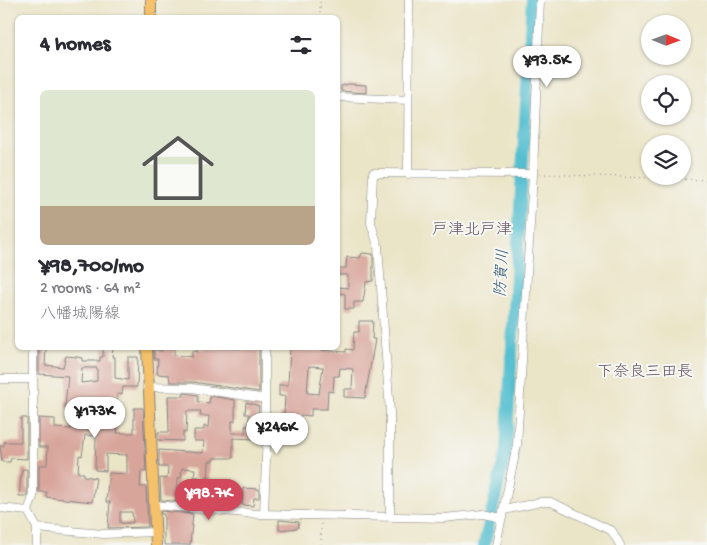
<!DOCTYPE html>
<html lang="en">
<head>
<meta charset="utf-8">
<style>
	body { margin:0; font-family:"Gochi Hand","Klee One",sans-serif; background:#f7f7f7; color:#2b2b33; height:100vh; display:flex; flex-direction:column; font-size:19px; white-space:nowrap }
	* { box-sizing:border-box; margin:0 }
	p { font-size:16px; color:#7c7c81 }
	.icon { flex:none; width:28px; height:28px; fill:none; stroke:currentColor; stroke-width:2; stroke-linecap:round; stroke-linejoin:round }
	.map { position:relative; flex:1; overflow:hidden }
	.drawer { position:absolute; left:15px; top:15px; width:325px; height:335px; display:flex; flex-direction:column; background:#fff; border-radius:8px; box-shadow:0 1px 4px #0004 }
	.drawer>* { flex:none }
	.needle { width:32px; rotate:91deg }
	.tools { position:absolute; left:641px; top:15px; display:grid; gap:10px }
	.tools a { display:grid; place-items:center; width:50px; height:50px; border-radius:50%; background:#fff; box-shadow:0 1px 4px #0004; font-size:25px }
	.price { position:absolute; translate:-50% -42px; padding:0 11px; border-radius:18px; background:#fff; color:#222; font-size:16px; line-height:32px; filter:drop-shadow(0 1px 2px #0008) }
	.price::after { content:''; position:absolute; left:50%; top:30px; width:15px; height:11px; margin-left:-8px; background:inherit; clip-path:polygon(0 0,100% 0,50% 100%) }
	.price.current { background:#d1495b; color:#fff }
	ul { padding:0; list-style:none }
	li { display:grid; align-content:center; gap:10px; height:265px; padding:0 25px }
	li span { display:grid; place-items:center; height:155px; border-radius:8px; color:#555 }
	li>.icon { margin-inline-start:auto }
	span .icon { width:90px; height:90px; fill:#fffc; stroke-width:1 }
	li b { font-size:21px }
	h2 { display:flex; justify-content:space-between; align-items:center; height:60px; padding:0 25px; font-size:21px }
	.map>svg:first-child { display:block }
</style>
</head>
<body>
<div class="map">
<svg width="707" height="545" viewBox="0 0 707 545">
	<rect width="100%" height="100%" fill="#f6f6f2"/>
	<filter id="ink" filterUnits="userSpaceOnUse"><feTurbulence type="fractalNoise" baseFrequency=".02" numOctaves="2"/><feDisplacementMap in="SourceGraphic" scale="10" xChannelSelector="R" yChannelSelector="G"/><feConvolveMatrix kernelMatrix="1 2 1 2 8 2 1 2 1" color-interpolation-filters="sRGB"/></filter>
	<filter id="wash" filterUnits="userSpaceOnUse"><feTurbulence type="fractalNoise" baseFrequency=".0096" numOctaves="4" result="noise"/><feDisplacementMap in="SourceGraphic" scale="20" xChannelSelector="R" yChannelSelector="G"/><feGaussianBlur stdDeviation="1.12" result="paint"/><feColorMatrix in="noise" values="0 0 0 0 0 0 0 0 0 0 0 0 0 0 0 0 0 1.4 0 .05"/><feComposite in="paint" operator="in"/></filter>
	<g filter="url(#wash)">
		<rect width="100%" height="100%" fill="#ebe5c8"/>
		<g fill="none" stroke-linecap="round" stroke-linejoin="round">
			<path stroke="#55bfd0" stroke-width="12" d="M484,545L506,451L532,0"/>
		</g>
		<g id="blocks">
			<path fill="#d8a59b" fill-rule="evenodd" d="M349,84L366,85V93L341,91V86Z
				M362,253L373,254V281L366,282L363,302H354V309H345V294L338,293V287L348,288V275H338V268H346L347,257L360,258Z
				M359,321H373L372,339H375L365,398L344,397V389H352L353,369L340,368L339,376H334L333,392L328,391L327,409H311V416L300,415L299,427H279L281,414H284L285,396H279V385H288L290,348L346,352V349L353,350L354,332H359ZM309,366L323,367L319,394L307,393Z
				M39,348H46L45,365L63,367L66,356L77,357L82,358V361H100V357H103V348H113L112,357H115V378L128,380V357H138L137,387H123L122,394H117V401H110L109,419L111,420V424H118L117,433H134V408H143L146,472L141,471L140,487H146L148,527L108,528L110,502H106L109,473L127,474V455L106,454V471L95,470L96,436L85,435L82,456L79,455L78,473H84V476L96,478L92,502L46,497L47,492H39V465H47L48,447H39V418L55,419V428L71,429L72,409H66L65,406L68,376L39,374ZM82,368H97V381L81,383ZM120,512H132L133,523H120Z
				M162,348H174V355L192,357V351L197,352V349H205V348H259V392L193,382H170L169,375L157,374L158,359H154V350L162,351Z
				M184,393L198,395V402L209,403L210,396L235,400V421H232V433H245V426H249V414H245L246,402L259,406L255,439L233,438V458H213V461H209L207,504L161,500L160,478L167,479L168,467H159V450L203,453L204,441H194V430H204V426L208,427L209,416H200L201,411H187L186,433L183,432V441L158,440V432H169L168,396H184ZM182,468L195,469L194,477H199L198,492L177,490L178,478H181Z
				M21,418H27V459L11,458L10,462H2L0,446H4V442H21Z
				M22,469H27V496H19Z
				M243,488L259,489V498H254L253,506L242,505Z
				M161,511L193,514L190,545H164V514H161Z
				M279,520L299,522L298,528L279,530Z"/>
		</g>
	</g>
	<g filter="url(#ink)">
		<use href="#blocks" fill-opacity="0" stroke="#868482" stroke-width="1"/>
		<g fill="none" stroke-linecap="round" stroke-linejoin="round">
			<defs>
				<path id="minor" d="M338,97L408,100
					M408,174L409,0
					M33,348V497L28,511L37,528V545
					M0,379H33
					M147,387L192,388L260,398L265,396
					M154,505L258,514L444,518L483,514L502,518
					M0,508L28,511
					M504,510L541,502H551L612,531L620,545
					M264,514L267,431L265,418V348
					M390,517V413L378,246L371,223L373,173L533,174
					M37,528L103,534L156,532
					M496,545L517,445L533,174L540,0"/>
				<path id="major" d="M151,18V0
					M147,348L156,545"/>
			</defs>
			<use href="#minor" stroke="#868482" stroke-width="9"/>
			<use href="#major" stroke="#868482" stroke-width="12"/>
			<path stroke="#868482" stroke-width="1" stroke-dasharray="1 4" stroke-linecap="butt" d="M320,18V0
				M540,174L707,180
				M321,545V523"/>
			<use href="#minor" stroke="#fff" stroke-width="8"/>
			<use href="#major" stroke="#f5c16b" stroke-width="10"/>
		</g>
	</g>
	<g text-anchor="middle" stroke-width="4" stroke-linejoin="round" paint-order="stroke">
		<g font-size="16" fill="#62505d" stroke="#f6f6f2">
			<text x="472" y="234">戸津北戸津</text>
			<text x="645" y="376">下奈良三田長</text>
		</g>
		<g font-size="16" font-style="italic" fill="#34596f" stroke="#f6f6f2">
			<text transform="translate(500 273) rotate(-87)" y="6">防賀川</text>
		</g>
	</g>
</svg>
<div class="tools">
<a><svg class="needle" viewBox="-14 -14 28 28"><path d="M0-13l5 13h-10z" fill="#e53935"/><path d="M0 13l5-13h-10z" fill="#7c7c81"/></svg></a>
<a><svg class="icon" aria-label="locate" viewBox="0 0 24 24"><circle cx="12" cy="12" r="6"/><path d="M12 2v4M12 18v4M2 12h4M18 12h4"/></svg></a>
<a><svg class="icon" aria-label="layers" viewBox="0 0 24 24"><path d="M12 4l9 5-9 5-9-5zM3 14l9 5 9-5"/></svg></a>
</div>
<b class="price" style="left:547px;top:88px">¥93.5K</b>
<b class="price" style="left:95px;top:439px">¥173K</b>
<b class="price" style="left:277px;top:455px">¥246K</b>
<b class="price current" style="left:209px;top:521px">¥98.7K</b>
<section class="drawer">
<h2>4 homes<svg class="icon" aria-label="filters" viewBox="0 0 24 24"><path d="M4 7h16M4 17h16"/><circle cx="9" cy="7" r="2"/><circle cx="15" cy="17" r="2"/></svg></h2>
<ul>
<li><span style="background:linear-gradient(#dfe7d0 75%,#b9a48a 0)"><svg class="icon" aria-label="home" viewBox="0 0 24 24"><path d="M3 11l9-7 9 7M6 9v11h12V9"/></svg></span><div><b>¥98,700/mo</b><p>2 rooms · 64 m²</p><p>八幡城陽線</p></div></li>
</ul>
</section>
</div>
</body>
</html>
